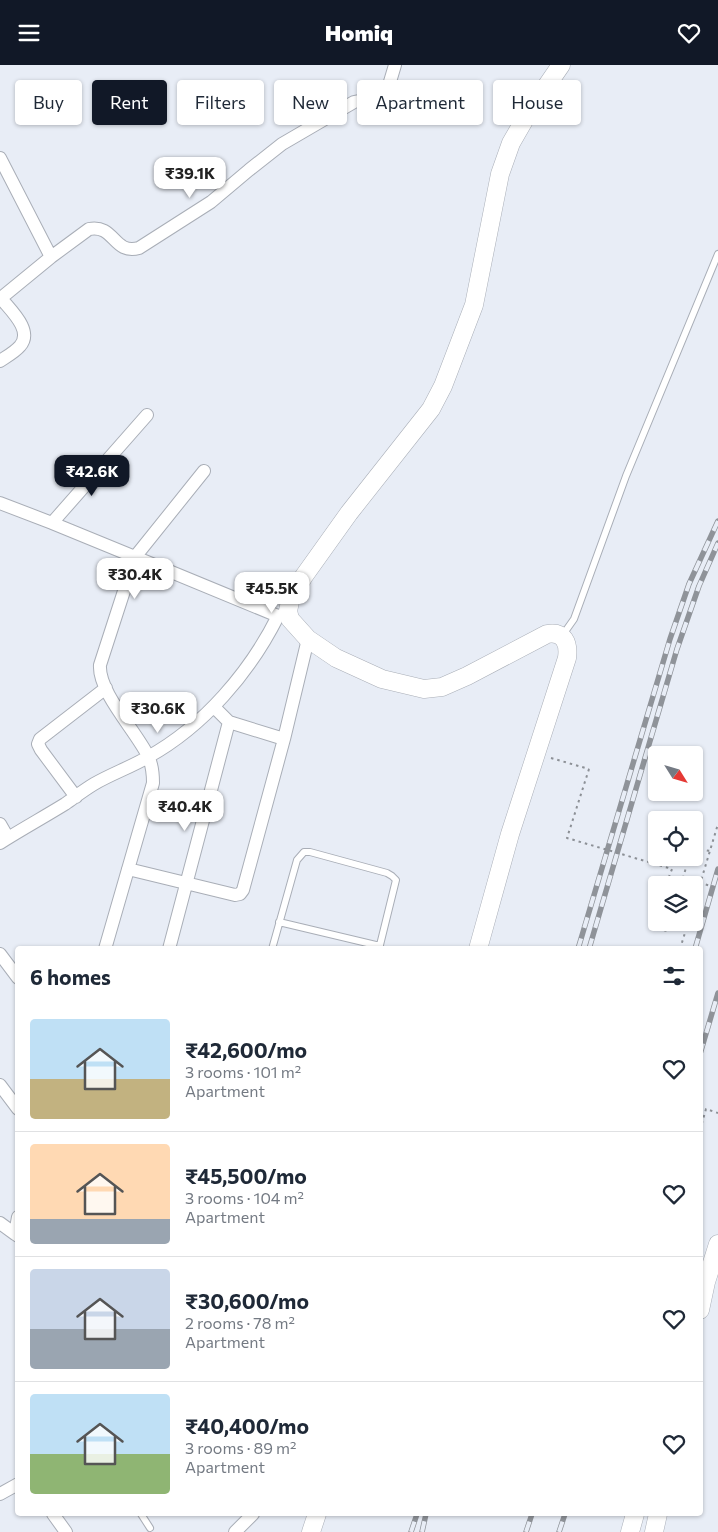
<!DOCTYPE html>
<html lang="en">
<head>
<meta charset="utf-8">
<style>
	body { margin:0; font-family:Commissioner,sans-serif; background:#f6f6f7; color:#1f2937; height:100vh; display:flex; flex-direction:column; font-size:19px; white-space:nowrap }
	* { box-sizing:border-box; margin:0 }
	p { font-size:16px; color:#747a83 }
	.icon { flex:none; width:28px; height:28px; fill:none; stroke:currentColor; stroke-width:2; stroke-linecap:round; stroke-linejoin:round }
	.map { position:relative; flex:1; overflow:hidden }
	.panel { position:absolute; left:15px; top:881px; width:688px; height:570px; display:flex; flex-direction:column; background:#fff; border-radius:5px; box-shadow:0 1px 4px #0004 }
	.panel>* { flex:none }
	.guide { position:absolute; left:15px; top:15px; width:689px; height:45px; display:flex; gap:10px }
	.needle { width:32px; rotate:127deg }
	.buttons { position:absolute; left:648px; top:681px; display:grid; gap:10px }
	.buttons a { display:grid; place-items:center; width:55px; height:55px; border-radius:5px; background:#fff; box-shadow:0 1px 4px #0004; font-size:25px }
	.price { position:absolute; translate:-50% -42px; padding:0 11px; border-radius:10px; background:#fff; color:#222; font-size:16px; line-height:32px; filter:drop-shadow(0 1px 2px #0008) }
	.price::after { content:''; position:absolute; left:50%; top:30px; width:15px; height:11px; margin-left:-8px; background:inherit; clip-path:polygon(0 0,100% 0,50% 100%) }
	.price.on { background:#111827; color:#fff }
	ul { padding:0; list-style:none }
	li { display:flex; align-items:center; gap:15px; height:125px; padding:0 15px }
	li+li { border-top:1px solid #e0e1e3 }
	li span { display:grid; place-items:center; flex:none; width:140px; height:100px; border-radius:5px; color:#555 }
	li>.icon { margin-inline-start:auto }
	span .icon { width:60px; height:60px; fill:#fffc; stroke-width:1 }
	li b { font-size:21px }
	h2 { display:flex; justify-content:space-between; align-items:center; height:60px; padding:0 15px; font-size:21px }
	.tag { padding:0 18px; border-radius:5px; background:#fff; box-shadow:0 1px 4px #0004; font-size:18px; line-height:45px }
	.tag.on { background:#111827; color:#fff }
	header { display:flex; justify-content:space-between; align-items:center; height:65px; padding:0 15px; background:#111827; color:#fff; font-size:22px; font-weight:800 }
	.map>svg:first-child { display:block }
</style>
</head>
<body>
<header><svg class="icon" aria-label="menu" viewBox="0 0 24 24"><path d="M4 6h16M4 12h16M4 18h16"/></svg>Homiq<svg class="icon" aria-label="heart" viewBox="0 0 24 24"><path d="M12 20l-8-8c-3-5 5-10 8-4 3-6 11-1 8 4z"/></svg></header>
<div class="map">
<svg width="718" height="1467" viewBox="0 0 718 1467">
	<rect width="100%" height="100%" fill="#e8edf6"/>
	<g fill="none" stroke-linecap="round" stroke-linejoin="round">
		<defs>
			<path id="lane" d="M562,571L574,554L626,411L718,189
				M279,857L380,881
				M272,884L297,795L304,787H310L387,808L392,811L396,815L379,884
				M141,1449L150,1463"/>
			<path id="street" d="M0,93L51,192
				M0,232C9,244 34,265 20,281C15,287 6,292 0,296
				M1,233L51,192L89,164C115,159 113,190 139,183L211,137L249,105L282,79L354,37L378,32L384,27L389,20L395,0
				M147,350L52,458L135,492L204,406
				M0,438L52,458
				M214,642L229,657L284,674
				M76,732L41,685L38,679L40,674L106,623
				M0,759L8,773
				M0,778C22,764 44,752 65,739C75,732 84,725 94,719C111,709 131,702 148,692C204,661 250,607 278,551L286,550
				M128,804L235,830L240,829L243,825L284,674L308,574
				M105,884L153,718C153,709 152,699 148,691C136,666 98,627 100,600L135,492L278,551
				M169,884L229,657
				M0,889L18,913
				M0,1020L18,1044
				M18,1152L15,1169L18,1171
				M0,1158L15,1169
				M0,1429L18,1419
				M53,1449L66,1467
				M235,1467L253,1449"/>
			<path id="secondary" d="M478,884L510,769L567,593C569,578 564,566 547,569L467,611L442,622L424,624L382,614L336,593L308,574L290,554L288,546L291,532L304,511L349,448L431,344L443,321L474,240L500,109L511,78L530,45L561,0
				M700,1245L706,1217L718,1179
				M311,1467L317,1449
				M630,1467L635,1449
				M654,1467L658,1449"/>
		</defs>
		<use href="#lane" stroke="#a9aeb7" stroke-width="8"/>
		<use href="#street" stroke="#a9aeb7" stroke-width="14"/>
		<use href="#secondary" stroke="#a9aeb7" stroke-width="19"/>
		<path stroke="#8c9096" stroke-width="2" stroke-dasharray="2.5 4" stroke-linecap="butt" d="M551,693L589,704
			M694,783L710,786
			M694,839L718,759
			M656,854L654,863L668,866L671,858
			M680,884L688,858
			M700,1065L706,1044L718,1048"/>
		<use href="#lane" stroke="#fff" stroke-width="6"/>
		<use href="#street" stroke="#fff" stroke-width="12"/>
		<use href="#secondary" stroke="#fff" stroke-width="18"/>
		<defs>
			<path id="rail" d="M578,884L670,574L689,519L718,456
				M589,884L677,584L699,521L718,478
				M695,884L718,804
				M700,989L718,928
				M411,1467L417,1449
				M422,1467L426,1449
				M526,1467L532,1449
				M559,1467L565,1449"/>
		</defs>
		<use href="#rail" stroke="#8f9399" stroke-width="5.5"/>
		<use href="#rail" stroke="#e8edf6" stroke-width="4" stroke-dasharray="11" stroke-linecap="butt"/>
		<path stroke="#8c9096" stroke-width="2" stroke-dasharray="2.5 4" stroke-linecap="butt" d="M589,704L567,773L672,804L666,820
			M689,792L683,813L718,823"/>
	</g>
</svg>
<div class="buttons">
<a><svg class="needle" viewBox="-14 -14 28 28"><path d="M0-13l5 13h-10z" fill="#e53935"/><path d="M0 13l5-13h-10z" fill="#747a83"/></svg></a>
<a><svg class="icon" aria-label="locate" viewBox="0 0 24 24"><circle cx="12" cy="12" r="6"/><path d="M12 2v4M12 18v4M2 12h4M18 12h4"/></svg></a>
<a><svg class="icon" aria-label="layers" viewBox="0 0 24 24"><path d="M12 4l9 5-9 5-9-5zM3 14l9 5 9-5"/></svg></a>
</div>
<b class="price" style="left:190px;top:134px">₹39.1K</b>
<b class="price on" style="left:92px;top:432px">₹42.6K</b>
<b class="price" style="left:135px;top:535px">₹30.4K</b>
<b class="price" style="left:272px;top:549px">₹45.5K</b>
<b class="price" style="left:158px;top:669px">₹30.6K</b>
<b class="price" style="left:185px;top:767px">₹40.4K</b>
<div class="guide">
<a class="tag">Buy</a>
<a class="tag on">Rent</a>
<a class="tag">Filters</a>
<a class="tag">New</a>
<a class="tag">Apartment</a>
<a class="tag">House</a>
</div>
<section class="panel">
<h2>6 homes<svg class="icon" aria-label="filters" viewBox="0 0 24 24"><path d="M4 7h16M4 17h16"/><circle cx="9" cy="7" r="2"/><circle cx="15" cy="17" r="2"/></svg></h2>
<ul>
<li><span style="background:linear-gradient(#bfe0f5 60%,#c2b280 0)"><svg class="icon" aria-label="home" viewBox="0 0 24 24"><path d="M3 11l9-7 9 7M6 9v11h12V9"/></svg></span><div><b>₹42,600/mo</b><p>3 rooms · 101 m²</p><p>Apartment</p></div><svg class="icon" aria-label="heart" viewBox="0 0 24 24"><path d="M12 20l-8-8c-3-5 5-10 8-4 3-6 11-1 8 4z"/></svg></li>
<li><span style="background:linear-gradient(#ffd9b3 75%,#9aa5b1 0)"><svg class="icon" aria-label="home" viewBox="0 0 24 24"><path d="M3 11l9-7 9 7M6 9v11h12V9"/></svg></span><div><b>₹45,500/mo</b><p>3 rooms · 104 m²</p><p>Apartment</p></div><svg class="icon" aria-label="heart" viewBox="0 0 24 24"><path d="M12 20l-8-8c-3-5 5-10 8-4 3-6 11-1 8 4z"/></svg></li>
<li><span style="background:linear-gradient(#c9d6e8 60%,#9aa5b1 0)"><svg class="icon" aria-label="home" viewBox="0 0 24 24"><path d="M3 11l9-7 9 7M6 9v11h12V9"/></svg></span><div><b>₹30,600/mo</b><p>2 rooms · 78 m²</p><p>Apartment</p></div><svg class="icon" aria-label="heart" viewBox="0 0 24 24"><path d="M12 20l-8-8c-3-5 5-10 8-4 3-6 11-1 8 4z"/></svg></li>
<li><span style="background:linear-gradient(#bfe0f5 60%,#8fb573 0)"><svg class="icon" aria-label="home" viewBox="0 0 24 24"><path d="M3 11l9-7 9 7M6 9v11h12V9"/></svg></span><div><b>₹40,400/mo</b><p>3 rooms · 89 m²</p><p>Apartment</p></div><svg class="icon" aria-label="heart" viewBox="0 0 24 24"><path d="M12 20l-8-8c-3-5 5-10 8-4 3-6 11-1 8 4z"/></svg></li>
</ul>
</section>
</div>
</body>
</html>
